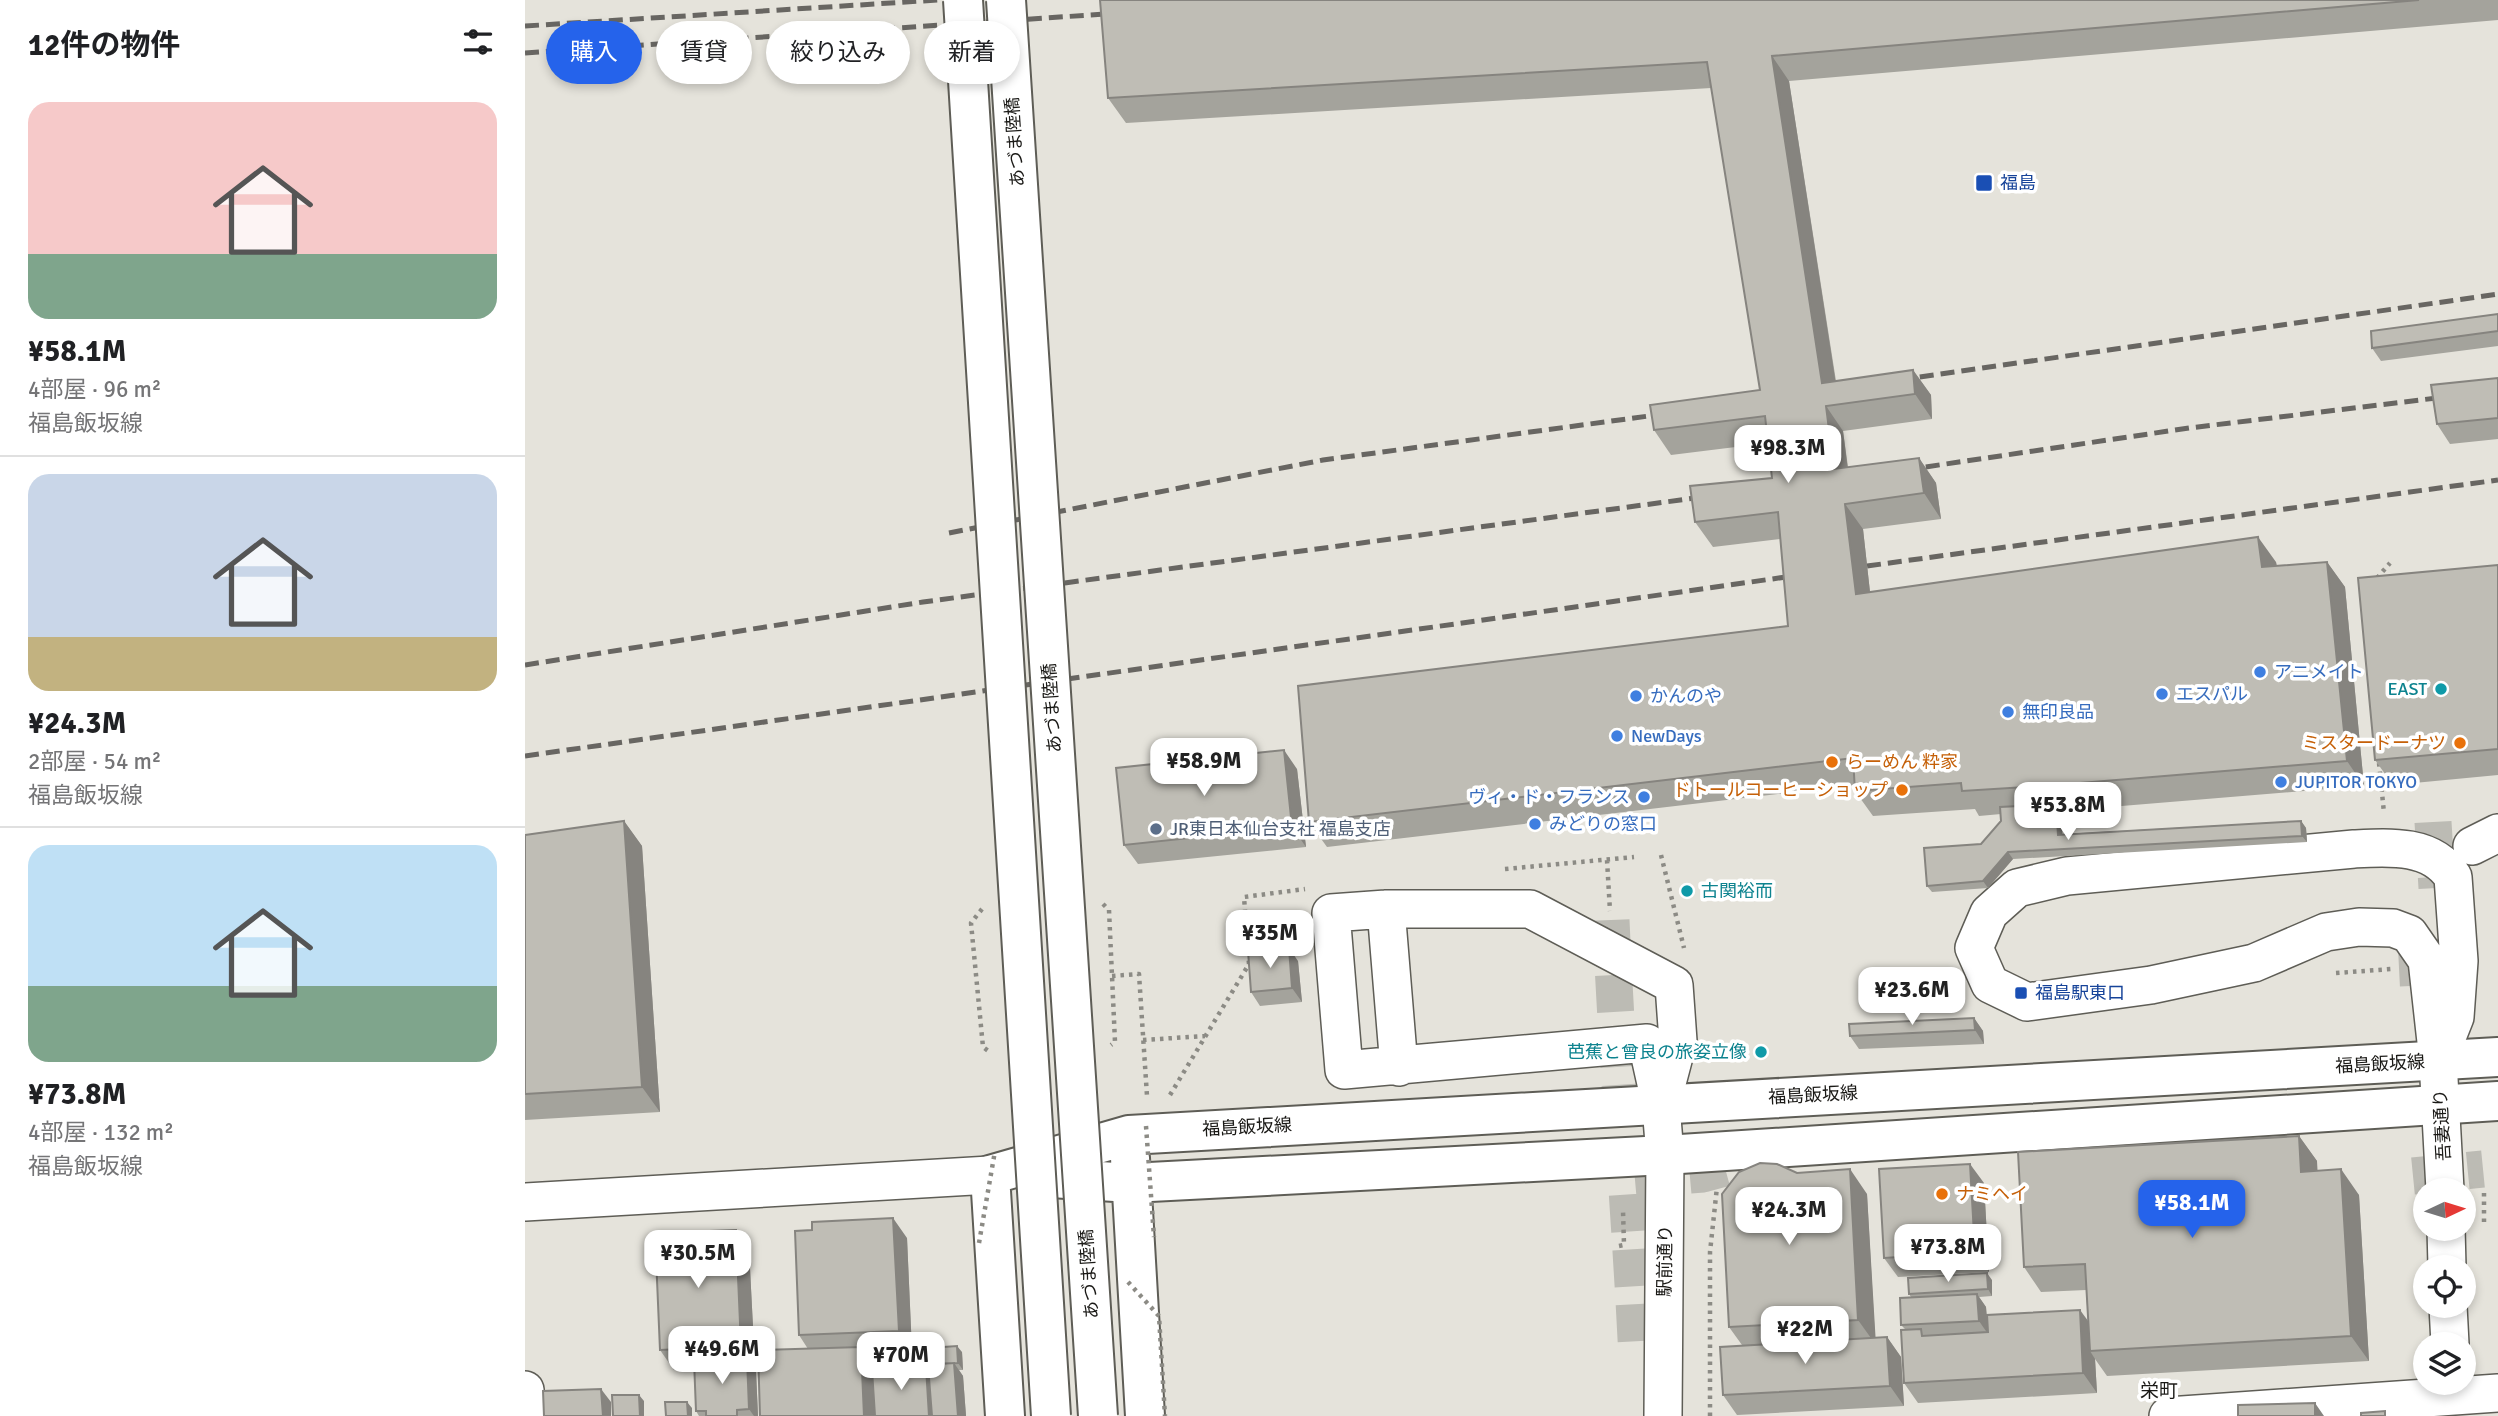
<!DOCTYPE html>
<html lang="ja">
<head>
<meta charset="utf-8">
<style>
	body { margin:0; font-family:Signika,"Noto Sans JP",sans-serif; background:#f2f2f2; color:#202124; height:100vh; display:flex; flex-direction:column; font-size:26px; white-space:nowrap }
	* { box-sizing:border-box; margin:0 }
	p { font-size:23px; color:#757577 }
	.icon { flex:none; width:38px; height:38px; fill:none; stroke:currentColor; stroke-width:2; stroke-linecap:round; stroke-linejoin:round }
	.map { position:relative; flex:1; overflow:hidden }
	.details { display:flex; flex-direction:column; background:#fff; width:525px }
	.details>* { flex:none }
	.guide { position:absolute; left:21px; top:21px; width:665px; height:63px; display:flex; gap:14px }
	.needle { width:46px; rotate:86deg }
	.tools { position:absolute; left:1888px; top:1178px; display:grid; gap:14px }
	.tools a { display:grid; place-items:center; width:63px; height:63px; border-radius:50%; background:#fff; box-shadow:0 4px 10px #0003; font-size:35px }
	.price { position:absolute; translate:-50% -60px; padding:0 16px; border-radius:14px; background:#fff; color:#222; font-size:23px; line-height:46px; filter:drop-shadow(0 2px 4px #0008) }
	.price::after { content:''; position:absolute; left:50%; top:42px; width:21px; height:16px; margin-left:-10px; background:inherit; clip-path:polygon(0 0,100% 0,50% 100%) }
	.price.selected { background:#2563eb; color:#fff }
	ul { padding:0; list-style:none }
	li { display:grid; align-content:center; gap:14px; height:371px; padding:0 28px }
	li+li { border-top:2px solid #e0e0e0 }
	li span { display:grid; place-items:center; height:217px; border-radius:21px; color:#555 }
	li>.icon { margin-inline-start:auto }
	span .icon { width:126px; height:126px; fill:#fffc; stroke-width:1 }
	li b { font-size:30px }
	h2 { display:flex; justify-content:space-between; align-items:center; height:84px; padding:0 28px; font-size:30px }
	.chip { padding:0 24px; border-radius:32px; background:#fff; box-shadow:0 4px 10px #0003; font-size:24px; line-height:63px }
	.chip.selected { background:#2563eb; color:#fff }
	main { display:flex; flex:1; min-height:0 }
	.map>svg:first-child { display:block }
</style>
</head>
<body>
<main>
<section class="details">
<h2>12件の物件<svg class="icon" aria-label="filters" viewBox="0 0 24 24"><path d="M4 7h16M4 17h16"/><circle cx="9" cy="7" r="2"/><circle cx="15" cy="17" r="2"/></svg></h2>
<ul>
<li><span style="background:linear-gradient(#f6c9c9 70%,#7fa58c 0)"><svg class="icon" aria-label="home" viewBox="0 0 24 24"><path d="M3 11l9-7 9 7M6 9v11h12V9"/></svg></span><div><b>¥58.1M</b><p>4部屋 · 96 m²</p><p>福島飯坂線</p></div></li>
<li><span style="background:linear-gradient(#c9d6e8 75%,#c2b280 0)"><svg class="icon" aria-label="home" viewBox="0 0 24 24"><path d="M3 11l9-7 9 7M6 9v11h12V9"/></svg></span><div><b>¥24.3M</b><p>2部屋 · 54 m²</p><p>福島飯坂線</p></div></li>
<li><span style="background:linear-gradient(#bfe0f5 65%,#7fa58c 0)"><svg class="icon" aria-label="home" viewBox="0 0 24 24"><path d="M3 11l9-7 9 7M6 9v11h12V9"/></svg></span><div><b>¥73.8M</b><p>4部屋 · 132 m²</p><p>福島飯坂線</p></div></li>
</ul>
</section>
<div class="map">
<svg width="1973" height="1416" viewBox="0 0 1973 1416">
	<rect width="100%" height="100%" fill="#e5e3db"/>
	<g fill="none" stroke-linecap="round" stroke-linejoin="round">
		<path stroke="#bcbbb4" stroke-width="37" stroke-dasharray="37 18" stroke-linecap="butt" d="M1908,822L1912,888
			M1086,920C1092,1066 1105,1212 1112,1358
			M1874,968L1914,966
			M1888,1176L1958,1169
			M1110,1180L1178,1174L1200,1168"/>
		<defs>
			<path id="minor" d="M1947,846L1973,833
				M861,909L874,1067
				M1913,1060L1930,1017L1934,961L1928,877C1907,844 1865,847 1829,849L1542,876L1492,888L1464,913L1449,948L1465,984L1502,1002L1626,985L1729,963L1801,932L1834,927L1868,928L1884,934L1902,960L1913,1060L1920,1190
				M1136,1106L1153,1041L1149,985L1005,909H861L806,913L819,1070L1122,1043L1136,1106L1140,1155L1138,1416
				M0,1202L465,1175
				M1921,1228L1922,1267
				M1923,1306L1925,1344
				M0,1390L2,1416
				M1643,1416L1973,1393"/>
			<path id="major" d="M605,1158L620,1416
				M465,1175L604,1135L1973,1057
				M465,1175L480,1416
				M526,1178L606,1183L1140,1155L1973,1101"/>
		</defs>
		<use href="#minor" stroke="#5e5d56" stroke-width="40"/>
		<use href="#major" stroke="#5e5d56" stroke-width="42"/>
		<path stroke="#8c8b85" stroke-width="4.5" stroke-dasharray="3.5 5" stroke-linecap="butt" d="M1852,578L1865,563
			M1854,763L1859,813
			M1136,855L1159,948
			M1082,860L1085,911
			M980,869L1109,857
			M1811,973L1866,969
			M587,976L614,974L622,1096
			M618,1040L680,1036
			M645,1095L724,964L719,897L780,889
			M1959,1193V1222
			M1094,1246L1099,1245L1098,1210
			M1185,1416V1252L1192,1187"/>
		<use href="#minor" stroke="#fff" stroke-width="37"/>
		<use href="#major" stroke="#fff" stroke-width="38"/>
		<path stroke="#686662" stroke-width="5" stroke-dasharray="14 7" stroke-linecap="butt" d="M0,26L413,0
			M0,53L595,13
			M1374,380L1973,294
			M1380,470L1664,428L1928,396
			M424,533L798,460L1146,413
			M1342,566L1973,480
			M0,665L398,602L1185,496
			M0,756L1275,575"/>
		<defs>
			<path id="major-bridge" d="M438,0L526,1416
				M481,0L573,1416"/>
		</defs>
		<use href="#major-bridge" stroke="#5e5d56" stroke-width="42" stroke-linecap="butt"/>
		<path stroke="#8c8b85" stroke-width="4.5" stroke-dasharray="3.5 5" stroke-linecap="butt" d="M578,904L584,910L590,1042L586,1045
			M457,909L446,923L458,1047L466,1053
			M621,1126L629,1237
			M454,1243L470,1151
			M603,1282L634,1316L640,1416"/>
		<use href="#major-bridge" stroke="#fff" stroke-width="38"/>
	</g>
	<path fill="#a4a39c" d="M575,0H1973V20L1264,81L1311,381L1388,370L1406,395L1407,419L1318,431L1323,467L1394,458L1411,483L1416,519L1338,529L1345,592L1751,562L1752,566L1802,562L1820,587L1839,786L1536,811L1537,834L1776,821L1781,828L1782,842L1488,859L1463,888L1407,892L1402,886L1456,844L1476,821V814L1454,816L1450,809L1348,816L1330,791V785L802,847L784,822L1263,626L1255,539L1188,547L1170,522L1247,478L1243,443L1146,455L1129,430L1235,390L1186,88L601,123L583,98Z
		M1973,314V346L1856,361L1847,348Z
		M1973,378V439L1925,444L1912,424Z
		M1973,565V775L1868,785L1850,760Z
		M772,769L781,847L613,864L599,845Z
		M99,821L117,846L135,1112L0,1120V835Z
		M773,961L777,1002L735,1006L726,992Z
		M1449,1018L1458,1031L1459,1044L1334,1049L1325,1036Z
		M1774,1136L1792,1161V1171L1834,1195L1844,1361L1582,1376L1570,1359L1572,1393L1393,1403L1379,1383L1380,1329L1376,1325L1386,1297L1384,1294L1467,1280V1296L1454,1297L1461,1307L1463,1332L1563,1321L1561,1290L1516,1292L1499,1267Z
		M1272,1173L1342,1194L1350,1338L1362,1337L1376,1357L1379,1406L1212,1415L1198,1395L1217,1345L1204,1327Z
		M1459,1183L1464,1272L1373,1277L1359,1258Z
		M382,1238L387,1351L340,1352L350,1367V1370L401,1367L404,1371L437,1352L438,1370H434L438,1376L441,1416L283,1349L274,1335Z
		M224,1249L230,1366H228L231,1371L233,1416H174L171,1411L169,1369L149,1370L135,1350Z"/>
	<path fill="#86847f" d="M1247,56L1264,81L1314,404L1297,383Z
		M1388,370L1406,395L1407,419L1390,394Z
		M1301,406L1318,431L1326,494L1309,469Z
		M1394,458L1411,483L1416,519L1399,493Z
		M1320,504L1338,529L1348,619L1331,594Z
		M1733,537L1751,562L1755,592L1737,567Z
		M1802,562L1820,587L1839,786L1822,761Z
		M759,750L772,769L781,847L767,827Z
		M1531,804L1536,811L1538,841L1533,835Z
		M99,821L117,846L135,1112L117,1087Z
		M1776,821L1781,828L1782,842L1777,836Z
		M1483,852L1488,859L1463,888L1458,881Z
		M764,948L773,961L777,1002L767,988Z
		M1449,1018L1458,1031L1459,1044L1450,1030Z
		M1774,1136L1792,1161L1794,1197L1776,1172Z
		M1445,1164L1459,1183L1464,1272L1450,1252Z
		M1325,1169L1342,1194L1351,1345L1333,1320Z
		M1816,1169L1834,1195L1844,1361L1826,1336Z
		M368,1218L382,1238L387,1351L374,1331Z
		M211,1230L224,1249L230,1366L216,1346Z
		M1462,1273L1467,1280V1296L1463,1289Z
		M1452,1294L1461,1307L1463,1334L1454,1321Z
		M1555,1310L1569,1329L1565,1351L1570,1359L1572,1393L1558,1373Z
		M1362,1337L1376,1357L1379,1406L1365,1386Z
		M432,1346L437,1352L438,1370L433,1363Z
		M336,1347L350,1367L351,1416H339Z
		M222,1358L231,1371L233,1416H229L224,1409Z
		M429,1363L438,1376L441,1416H433Z
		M401,1367L410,1380L412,1416H404Z
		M76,1389L86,1402V1416H78Z
		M114,1395L119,1401V1416H115Z
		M162,1402L167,1408V1416H163Z
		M1790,1403L1799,1416H1790Z"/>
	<path fill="#bfbdb5" stroke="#86847f" stroke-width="2" d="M575,0H1894L1247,56L1297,383L1388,370L1390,394L1301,406L1309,469L1394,458L1399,493L1320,504L1331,594L1733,537L1737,567L1802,562L1822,761L1519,786L1437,791L1436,783L1330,791L1328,758L784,822L773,686L1263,626L1253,512L1170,522L1165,486L1247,478L1240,416L1129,430L1125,405L1235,390L1182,62L583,98Z
		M1973,314V331L1847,348L1846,331Z
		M1973,378V418L1912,424L1906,385Z
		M1973,565V749L1850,760L1833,578Z
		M759,750L767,827L599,845L591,768Z
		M1531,804L1533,835L1776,821L1777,836L1483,852L1458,881L1402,886L1399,848L1456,844L1476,821L1475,807Z
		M99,821L117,1087L0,1094V835Z
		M764,948L767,988L726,992L723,951Z
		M1449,1018L1450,1030L1325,1036L1324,1024Z
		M1774,1136L1776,1172L1816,1169L1826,1336L1565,1351L1560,1264L1499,1267L1493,1152Z
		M1235,1163L1252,1164L1272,1173L1325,1169L1333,1320L1204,1327L1197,1194L1214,1172Z
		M1445,1164L1450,1252L1359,1258L1354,1169Z
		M368,1218L374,1331L274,1335L270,1231L287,1230V1222Z
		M211,1230L216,1346L135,1350L130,1233Z
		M1462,1273L1463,1289L1384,1294L1383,1278Z
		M1452,1294L1454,1321L1376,1325L1375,1298Z
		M1555,1310L1558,1373L1379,1383L1376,1330L1396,1329L1397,1336L1463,1332L1462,1315Z
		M1362,1337L1365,1386L1198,1395L1195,1347Z
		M432,1346L433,1363L405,1364L404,1348Z
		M336,1347L339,1416H235L233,1350Z
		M222,1358L224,1409L212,1410V1416H181V1411H171L169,1360Z
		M429,1363L433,1416H407L403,1365Z
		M401,1367L404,1416H350L347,1370Z
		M76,1389L78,1416H19L18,1391Z
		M87,1395H114L115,1416H88Z
		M140,1402H162L163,1416H141Z
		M1790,1403V1416H1713V1405Z
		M1860,1411V1416H1836V1413Z"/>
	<g fill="#1a4fb4" stroke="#fff" stroke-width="2.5">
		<rect x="1450" y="174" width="18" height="18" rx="3.5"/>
		<rect x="1489" y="986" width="14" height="14" rx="3.5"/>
	</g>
	<g fill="#3f7fe0" stroke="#fff" stroke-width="2.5">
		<circle cx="1735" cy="672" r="7"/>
		<circle cx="1637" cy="694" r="7"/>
		<circle cx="1111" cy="696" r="7"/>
		<circle cx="1483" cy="712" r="7"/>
		<circle cx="1092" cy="736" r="7"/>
		<circle cx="1756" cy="782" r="7"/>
		<circle cx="1119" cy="797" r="7"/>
		<circle cx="1010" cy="824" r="7"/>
	</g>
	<g fill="#0f9aa8" stroke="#fff" stroke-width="2.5">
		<circle cx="1916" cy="689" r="7"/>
		<circle cx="1162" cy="891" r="7"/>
		<circle cx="1236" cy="1052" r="7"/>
	</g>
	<g fill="#e8710a" stroke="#fff" stroke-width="2.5">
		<circle cx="1935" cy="743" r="7"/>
		<circle cx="1307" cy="762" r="7"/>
		<circle cx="1377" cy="790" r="7"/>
		<circle cx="1417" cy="1194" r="7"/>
	</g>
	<circle fill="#5c6f8a" stroke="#fff" stroke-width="2.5" cx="631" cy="829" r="7"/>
	<g text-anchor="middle" stroke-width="7" stroke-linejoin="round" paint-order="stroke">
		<g font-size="18" fill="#1a1916" stroke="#fff">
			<text transform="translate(490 142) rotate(-94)" y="6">あづま陸橋</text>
			<text transform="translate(527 708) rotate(-94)" y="6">あづま陸橋</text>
			<text transform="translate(1855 1064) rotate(-3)" y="6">福島飯坂線</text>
			<text transform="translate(1288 1095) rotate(-3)" y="6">福島飯坂線</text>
			<text transform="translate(1917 1125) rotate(-93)" y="6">吾妻通り</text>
			<text transform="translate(722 1127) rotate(-3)" y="6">福島飯坂線</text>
			<text transform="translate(1140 1261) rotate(-89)" y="6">駅前通り</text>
			<text transform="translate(564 1274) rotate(-94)" y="6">あづま陸橋</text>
		</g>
		<g font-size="18" fill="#164399" stroke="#fff" text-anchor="start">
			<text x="1475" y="189">福島</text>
			<text x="1510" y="999">福島駅東口</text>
		</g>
		<g font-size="18" fill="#366cbe" stroke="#fff" text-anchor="start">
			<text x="1749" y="678">アニメイト</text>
			<text x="1651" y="700">エスパル</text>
			<text x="1125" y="702">かんのや</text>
			<text x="1497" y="718">無印良品</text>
			<text x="1106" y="742">NewDays</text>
			<text x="1770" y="788">JUPITOR TOKYO</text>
			<text x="1105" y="803" text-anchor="end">ヴィ・ド・フランス</text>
			<text x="1024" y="830">みどりの窓口</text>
		</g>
		<g font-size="18" fill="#0d838f" stroke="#fff" text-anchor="end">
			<text x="1902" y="695">EAST</text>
			<text x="1176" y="897" text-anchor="start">古関裕而</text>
			<text x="1222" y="1058">芭蕉と曾良の旅姿立像</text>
		</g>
		<g font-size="18" fill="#c56008" stroke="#fff" text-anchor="end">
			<text x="1921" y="749">ミスタードーナツ</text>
			<text x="1321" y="768" text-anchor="start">らーめん 粋家</text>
			<text x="1363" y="796">ドトールコーヒーショップ</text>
			<text x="1431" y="1200" text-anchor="start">ナミヘイ</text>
		</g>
		<g font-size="18" fill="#4e5e75" stroke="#fff" text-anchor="start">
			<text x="645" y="835">JR東日本仙台支社 福島支店</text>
		</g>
		<g font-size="19" fill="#1a1916" stroke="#fff">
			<text x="1634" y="1397">栄町</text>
		</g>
	</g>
</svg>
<div class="tools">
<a><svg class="needle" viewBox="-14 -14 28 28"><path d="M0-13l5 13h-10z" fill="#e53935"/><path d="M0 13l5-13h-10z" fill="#757577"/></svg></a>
<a><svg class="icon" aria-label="locate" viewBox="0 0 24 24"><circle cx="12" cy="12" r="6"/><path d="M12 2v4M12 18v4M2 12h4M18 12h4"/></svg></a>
<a><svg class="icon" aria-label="layers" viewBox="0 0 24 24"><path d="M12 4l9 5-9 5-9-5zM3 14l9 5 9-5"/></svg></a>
</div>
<b class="price" style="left:1263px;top:485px">¥98.3M</b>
<b class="price" style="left:679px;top:798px">¥58.9M</b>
<b class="price" style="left:1543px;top:842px">¥53.8M</b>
<b class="price" style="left:745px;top:970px">¥35M</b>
<b class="price" style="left:1387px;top:1027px">¥23.6M</b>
<b class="price selected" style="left:1667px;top:1240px">¥58.1M</b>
<b class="price" style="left:1264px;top:1247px">¥24.3M</b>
<b class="price" style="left:1423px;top:1284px">¥73.8M</b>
<b class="price" style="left:173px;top:1290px">¥30.5M</b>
<b class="price" style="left:1280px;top:1366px">¥22M</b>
<b class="price" style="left:197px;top:1386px">¥49.6M</b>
<b class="price" style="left:376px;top:1392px">¥70M</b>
<div class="guide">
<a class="chip selected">購入</a>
<a class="chip">賃貸</a>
<a class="chip">絞り込み</a>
<a class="chip">新着</a>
</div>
</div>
</main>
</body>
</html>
